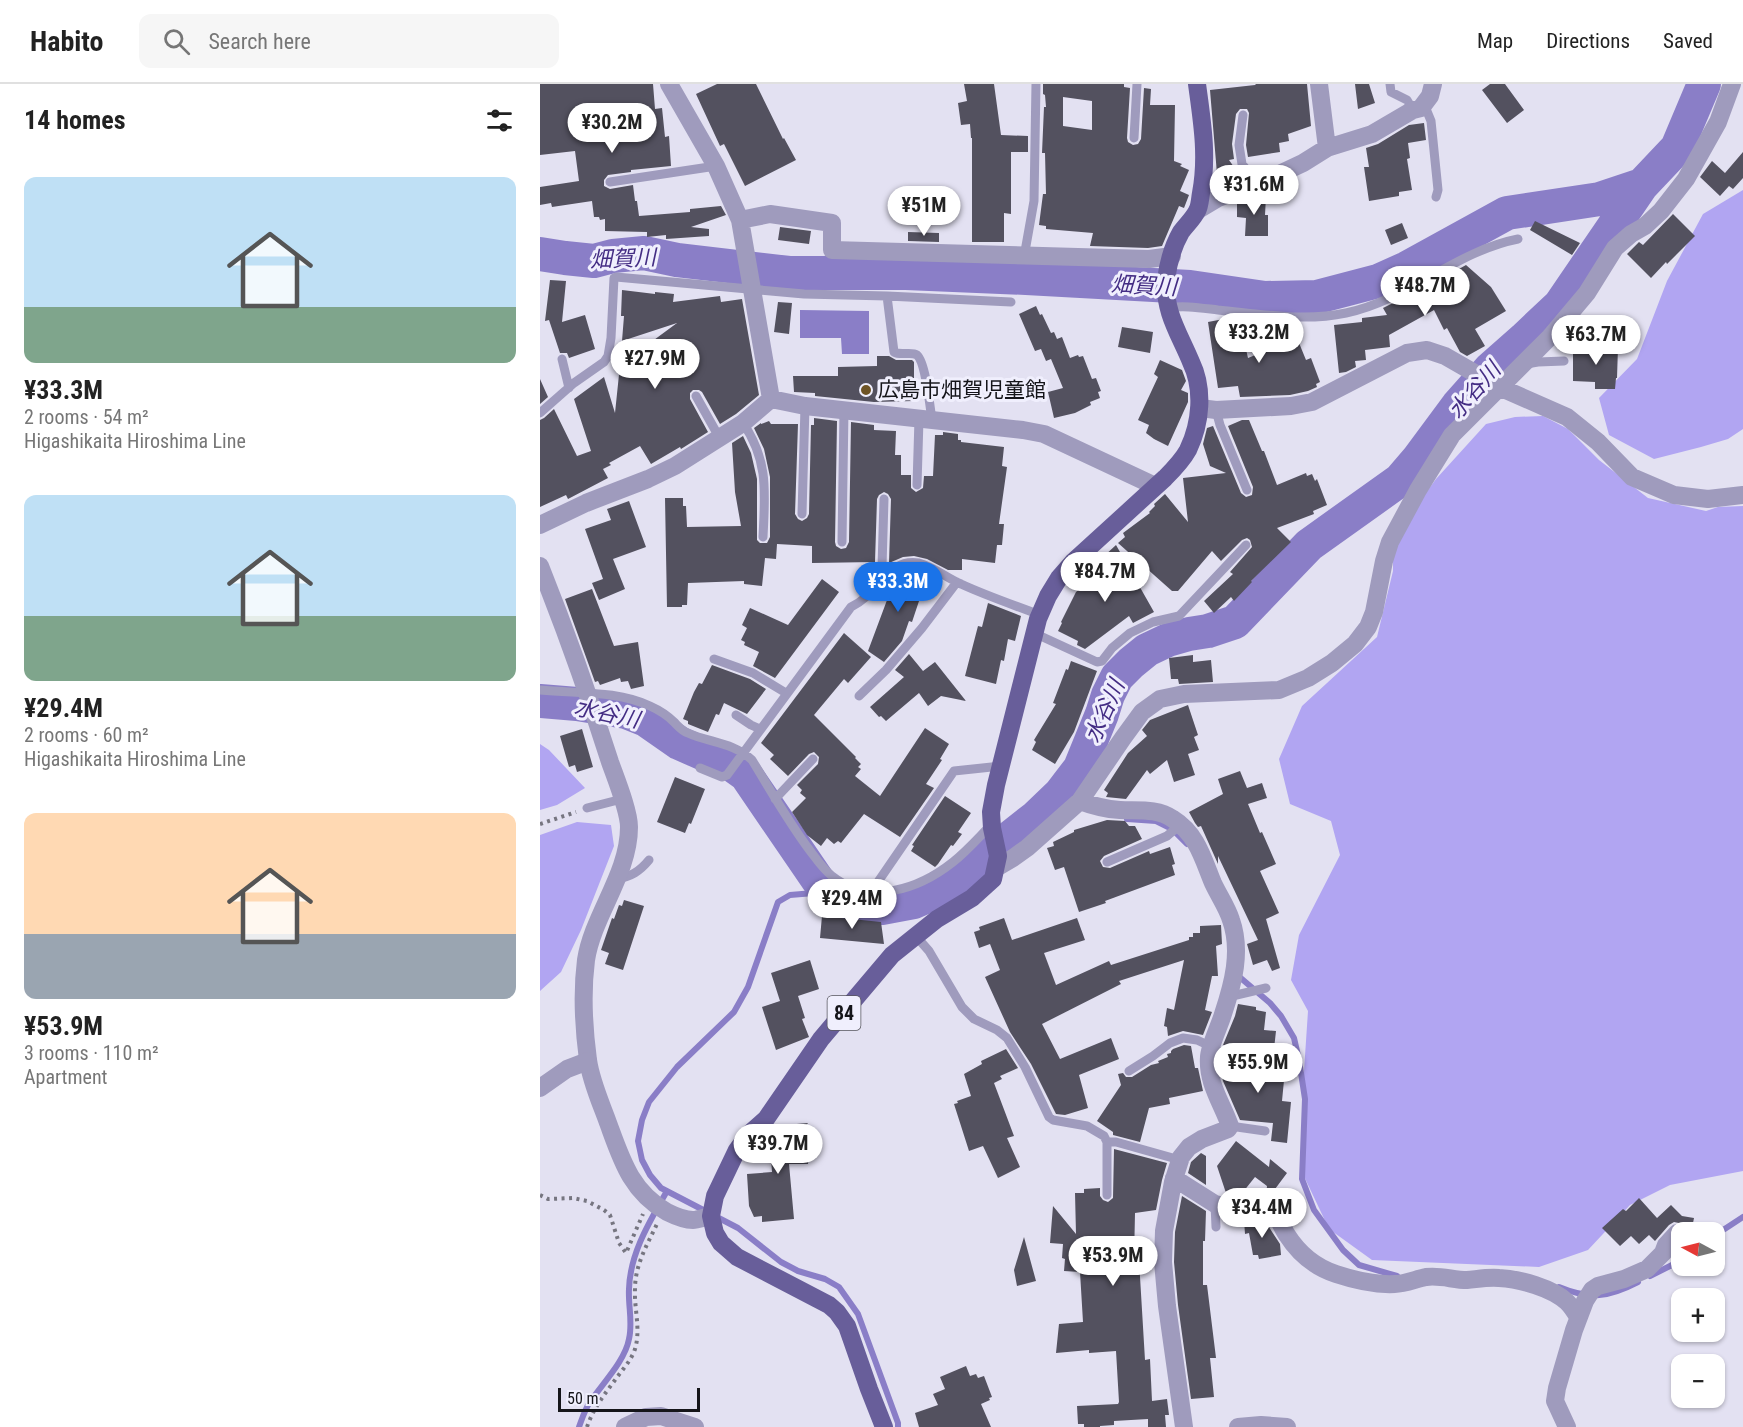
<!DOCTYPE html>
<html lang="en">
<head>
<meta charset="utf-8">
<style>
	body { margin:0; font-family:"Roboto Condensed","Noto Sans JP",sans-serif; background:#f6f6f6; color:#222; height:100vh; display:flex; flex-direction:column; font-size:22px; white-space:nowrap }
	* { box-sizing:border-box; margin:0 }
	p { font-size:20px; color:#767676 }
	.icon { flex:none; width:33px; height:33px; fill:none; stroke:currentColor; stroke-width:2; stroke-linecap:round; stroke-linejoin:round }
	.map { position:relative; flex:1; overflow:hidden }
	.sheet { display:flex; flex-direction:column; background:#fff; width:540px }
	.sheet>* { flex:none }
	.needle { width:39px; rotate:277deg }
	.fabs { position:absolute; left:1131px; top:1138px; display:grid; gap:12px }
	.fabs a { display:grid; place-items:center; width:54px; height:54px; border-radius:12px; background:#fff; box-shadow:0 2px 4px #0004; font-size:30px }
	.scale { position:absolute; left:18px; bottom:15px; width:142px; box-sizing:border-box; padding-left:6px; border:3px solid #15151a; border-top:0; font-size:16px; line-height:21px; white-space:nowrap; color:#15151a; -webkit-text-stroke:4px #f0effd; paint-order:stroke }
	.price { position:absolute; translate:-50% -51px; padding:0 14px; border-radius:21px; background:#fff; color:#222; font-size:20px; line-height:39px; filter:drop-shadow(0 2px 3px #0008) }
	.price::after { content:''; position:absolute; left:50%; top:36px; width:18px; height:14px; margin-left:-9px; background:inherit; clip-path:polygon(0 0,100% 0,50% 100%) }
	.price.selected { background:#1a73e8; color:#fff }
	ul { padding:0; list-style:none }
	li { display:grid; align-content:center; gap:12px; height:318px; padding:0 24px }
	li span { display:grid; place-items:center; height:186px; border-radius:12px; color:#555 }
	li>.icon { margin-inline-start:auto }
	span .icon { width:108px; height:108px; fill:#fffc; stroke-width:1 }
	li b { font-size:26px }
	h2 { display:flex; justify-content:space-between; align-items:center; height:72px; padding:0 24px; font-size:26px }
	header { display:flex; align-items:center; gap:36px; box-sizing:border-box; height:84px; padding:0 30px; background:#fff; border-bottom:2px solid #e0e0e0 }
	header strong { font-size:28px }
	nav { display:flex; gap:33px; margin-inline-start:auto; font-size:21px }
	.search { width:420px; height:54px; background:#f6f6f6; display:flex; align-items:center; gap:15px; box-sizing:border-box; padding:0 21px; border-radius:12px; color:#767676; font-size:22px }
	main { display:flex; flex:1; min-height:0 }
	.map>svg:first-child { display:block }
</style>
</head>
<body>
<header>
<strong>Habito</strong>
<div class="search"><svg class="icon" aria-label="search" viewBox="0 0 24 24"><circle cx="10" cy="10" r="6"/><path d="M15 15l6 6"/></svg>Search here</div>
<nav><a>Map</a><a>Directions</a><a>Saved</a></nav>
</header>
<main>
<section class="sheet">
<h2>14 homes<svg class="icon" aria-label="filters" viewBox="0 0 24 24"><path d="M4 7h16M4 17h16"/><circle cx="9" cy="7" r="2"/><circle cx="15" cy="17" r="2"/></svg></h2>
<ul>
<li><span style="background:linear-gradient(#bfe0f5 70%,#7fa58c 0)"><svg class="icon" aria-label="home" viewBox="0 0 24 24"><path d="M3 11l9-7 9 7M6 9v11h12V9"/></svg></span><div><b>¥33.3M</b><p>2 rooms · 54 m²</p><p>Higashikaita Hiroshima Line</p></div></li>
<li><span style="background:linear-gradient(#bfe0f5 65%,#7fa58c 0)"><svg class="icon" aria-label="home" viewBox="0 0 24 24"><path d="M3 11l9-7 9 7M6 9v11h12V9"/></svg></span><div><b>¥29.4M</b><p>2 rooms · 60 m²</p><p>Higashikaita Hiroshima Line</p></div></li>
<li><span style="background:linear-gradient(#ffd9b3 65%,#9aa5b1 0)"><svg class="icon" aria-label="home" viewBox="0 0 24 24"><path d="M3 11l9-7 9 7M6 9v11h12V9"/></svg></span><div><b>¥53.9M</b><p>3 rooms · 110 m²</p><p>Apartment</p></div></li>
</ul>
</section>
<div class="map">
<svg width="1203" height="1343" viewBox="0 0 1203 1343">
	<rect width="100%" height="100%" fill="#e3e1f2"/>
	<path fill="#b1a5f2" d="M1203,106V345L1188,355L1161,363L1114,375L1069,351L1059,314L1097,275L1127,197L1163,130Z
		M1003,332L1028,345L1059,376L1108,414L1166,427L1178,423L1203,422V1087L1130,1101L1090,1121L1048,1166L999,1183L832,1176L789,1145L761,1086L763,1002L768,927L751,896L759,851L800,771L791,737L750,720L739,675L762,622L837,553L853,487V458L869,432L896,395L946,340L975,333Z
		M0,660L9,666L45,704L17,721L0,726Z
		M37,738L71,741L74,762L41,846L21,888L0,907V751Z"/>
	<path fill="#8a7ec7" d="M260,226L329,227V270H302L301,254H260Z"/>
	<g fill="none" stroke-linecap="round" stroke-linejoin="round">
		<path stroke="#8a7ec7" stroke-width="6" d="M510,720L527,724
			M587,735L616,737L632,745L647,760
			M286,808L250,811L238,818L208,903L194,928L137,983L109,1018L102,1036L98,1057L102,1076L110,1091L121,1104L198,1144L241,1178L258,1187L285,1195L299,1203L318,1230L358,1339V1343
			M696,890L730,919L741,932L754,954L759,976L765,1015L762,1095L774,1126L803,1166L819,1181L857,1192
			M1174,1152L1203,1133
			M1110,1192L1142,1176
			M1019,1203C1050,1216 1069,1213 1098,1198
			M39,1343C42,1335 45,1325 50,1318C62,1300 85,1277 89,1255C93,1238 88,1222 89,1205C90,1169 110,1137 127,1107"/>
		<path stroke="#8a7ec7" stroke-width="34" d="M0,170L25,174L54,177L73,172L104,169L137,176L249,189H366L486,194L650,203L725,214L777,213L838,197L867,184L967,129L1060,115L1102,101
			M0,617L37,620L86,628L106,636L139,659L164,670L185,676L206,691L286,808L300,817L316,823L342,824L374,818L406,804L496,733L520,710L540,684L562,630L568,611L577,593L591,579L607,566L628,556L649,550L668,547L695,538L769,461L860,396L878,375L918,321L950,285L984,255L1020,221L1102,101L1137,64L1164,0"/>
	</g>
	<path fill="#53515f" fill-rule="evenodd" d="M0,0H113L115,25L122,24L125,53L129,52L131,82L91,86V88L68,91L64,96V102L70,105L93,101L95,117H97L99,132L150,128V125L181,122L186,131L151,143L169,145V152L126,155V151L107,153V148L65,147V135L60,136L59,133H54L52,117L12,123L11,119L0,121V103L39,97L35,67L0,71Z
		M177,0H216L243,55L244,54L256,76L205,102L184,60L180,62L156,10Z
		M424,0H454L461,51L488,52V68H471V130L464,129V158H432V54H431L430,40L421,41L418,19L427,17Z
		M503,0H584V3L590,4L587,54L588,58L593,61L598,60L601,55L604,4L611,5L610,21H635L634,77L642,80L640,82L649,86L640,107L649,111L644,124L639,122L622,162L608,164L550,162L553,149L506,145V142L499,141L503,110H506L505,69H502L504,23H506L505,11L503,10ZM523,13L552,17V46L523,42Z
		M716,0H767L771,42L748,50L749,57L739,59L740,68L708,73L706,61L709,29L707,25H700L696,30L692,60L694,75L689,76L701,93L678,102L670,6L715,1Z
		M815,0H829L835,19L818,25Z
		M950,0H965L984,26L967,39L942,6Z
		M884,39L886,56L868,59L870,74L867,75L872,106L859,108V112L829,117L824,83H829L826,64L838,60L869,41Z
		M1203,68V94L1193,105L1189,102L1180,112L1160,93L1172,77L1185,89Z
		M716,112H726L725,131H728V152H705L706,134L697,133V119Z
		M1133,130L1155,152L1127,180L1126,178L1111,194L1087,170L1099,158L1103,161Z
		M995,137L1040,159L1032,171L990,146Z
		M862,139L868,154L851,161L845,146Z
		M240,143L271,147L269,160L238,156Z
		M368,148L399,149V158L368,157Z
		M926,181L951,203L966,227L935,245L945,262L927,272L920,268L907,244L904,246L894,226L849,251L850,263L825,266L826,276L815,277L816,283L806,288L799,289L794,241L822,238V234L847,231L843,224L903,194Z
		M10,196L26,197L22,238L45,231L55,265L29,274L27,269H20L9,236L5,237Z
		M82,206L115,210V208L134,210L133,218L180,212L181,218L202,215L219,311L196,330L180,340L162,308L159,306H153L150,309V315L168,348L141,365L140,363L111,380L100,362L69,379L71,381L63,385L68,394L28,415L26,411L0,423V336L4,334L14,325L37,372L51,367L34,315L64,293L75,329L80,281L137,239L82,257L84,232H81Z
		M238,218L252,219L249,250L234,248Z
		M496,222L500,231L502,230L511,249L514,248L517,255L522,253L530,274L538,271L539,273L543,272L552,295L556,294L561,307L558,308L560,314L550,318L551,321L535,329L514,334L508,308L523,304L511,275L506,277L501,265L495,267L479,230Z
		M689,234L699,235L708,274L757,254L766,276L771,274L780,298L776,300L777,303L768,307L750,311L700,313L698,302L678,304L668,238Z
		M582,243L613,248L610,269L578,263Z
		M1042,263H1078L1077,294H1076L1075,305H1055V298L1033,297V267L1042,266Z
		M337,272H349L356,276H372L374,278V317L334,318L275,312V309L254,308L253,292H298V283L337,282Z
		M620,276L642,286L646,297L641,306L648,309V318L628,362L614,355L606,349L609,341L598,336L618,293L614,290Z
		M0,295L8,313L0,320Z
		M274,334L297,337L295,458L296,462L301,465L306,464L309,458L311,338L334,341V346L356,347L355,371H361V391H371V404L376,408L383,404L384,392H393L395,351H403V348L418,350V356H421V358L464,363L462,382L467,383L459,440H464L462,461H457L455,479L422,475V486H408L387,475L374,472L363,473L349,479L351,415L348,410L344,408L339,411L337,415L335,478L272,479V462L237,460L236,475L225,474L222,502L204,500V497L148,499L147,521H142V523H127L125,414H143V422H146L147,443L201,442L195,408L192,359L203,352L211,369L217,395V456L220,459H227L230,453V393L224,365L214,344L221,339V340L229,337L231,340H258L255,430L258,435L262,437L267,434L269,430L271,341H274Z
		M702,336H709L722,367H724L737,401L766,389L767,392L772,390L775,397L777,395L787,421L773,427L774,430L737,444L751,458L711,497L712,498L694,517L691,513L674,529L664,517L693,490L690,488L712,463L710,456L707,454L702,456L681,477L672,467L638,507H632L578,459L585,453L583,449L610,429L609,428L615,422L614,420L625,410L648,438L643,394L686,389L670,382L663,360L667,344L673,342L701,409L706,413L712,411L713,403L688,342Z
		M89,417L106,463L73,475L85,505L59,516L52,499L63,495L45,445L71,436L67,425Z
		M576,461L614,528L593,539L589,532L545,565L537,561L538,557L518,547L522,539L521,538L536,508L546,500L548,502L572,483L563,473Z
		M371,486H378L388,490L372,538L369,537L362,557L344,578L328,567L356,492L362,488Z
		M282,495L299,508L235,594L213,582L219,568L204,561L205,558L201,556L207,544L202,541L210,524L248,541Z
		M52,505L74,562L98,558L104,602L91,605L88,597L81,598L80,594L60,601L58,597L55,598L25,515Z
		M448,519L481,532L475,557L468,555L464,577L461,576L456,600L425,592L438,542L442,543Z
		M304,549L331,573L308,599L304,595L274,631L316,673L315,674L321,680L318,683L321,685L315,692L340,712L385,644L409,660L400,675L402,676L386,700L394,704L360,753L324,730L301,759L298,757L294,760L287,754L281,762L267,751L252,728L266,714L260,709L262,706L257,701L278,680L279,673L274,668L269,670L248,692L230,675L234,671L221,659Z
		M369,570L383,587L395,578L426,617L401,612L388,622L379,609L346,637L341,632L339,633L330,623L364,593L355,586Z
		M653,571V578L671,576L673,598L639,600L638,595H631L629,574Z
		M531,577L557,587L534,648L515,680L492,666L496,658L494,656L516,620L513,619L526,585L528,586Z
		M172,581L210,595L226,605L207,630L184,619L179,631L176,630L168,648L148,640V637L143,635L154,608L159,599L162,600Z
		M648,621L658,651L654,653L659,666L648,670L655,691L634,698L627,676L610,690L607,686L586,715L566,713L568,709L564,706L588,669L607,652L602,646L610,636Z
		M42,645L53,683L37,688L35,681L29,683L20,652Z
		M700,687L707,704L722,699L727,714L708,720L720,749L722,748L736,780L720,787L739,829L726,835L740,884L732,887L727,876L713,881L707,860L718,856L678,772V780L661,742L658,743L655,739L649,728L683,710L678,695Z
		M135,693L165,705L151,740L149,739L145,749L117,738Z
		M405,712L431,729L418,748L422,750L413,762L411,761L398,780L395,783L371,767L374,762L372,761Z
		M567,736L585,737L589,742H595L602,755L564,772L560,777L563,783L570,784L609,767L610,770L630,763L635,780L632,781L635,791L565,817L566,819L539,828L524,783L515,786L507,764L514,762L513,758L534,748V746Z
		M84,816L104,822L83,886L65,880L69,869L61,866L72,834L74,835L79,821L82,822Z
		M282,832L341,838L344,860L280,854Z
		M464,834L472,856L537,834L545,856L504,869L516,901L569,877L571,881L649,856V853H653V849H660V842L681,841L682,860L676,862L678,892H672L665,926L672,928L663,951L643,947L628,952L627,943L624,942L627,924L634,926L644,876L579,897L581,900L502,940L520,975L571,954L579,975L539,991L548,1024L525,1031L516,1030L491,980L470,948L445,893L460,886L450,860L439,864L434,848L440,846L439,843Z
		M270,876L279,905L258,912L265,934L262,935L269,953L236,966L222,923L240,917L231,889Z
		M698,920L716,923V926L726,928L724,946L736,947L734,965L683,961L695,932Z
		M644,961L651,962L655,984H658L663,1007L629,1014L630,1020L609,1024L600,1058L573,1051V1048L557,1037L581,1001L578,990L583,989L586,993H592L611,981L619,979L618,977L628,973L627,970L631,969V967L633,965Z
		M466,965L478,984L460,992L462,995L454,999L474,1052L467,1054L480,1083L458,1094L443,1062L429,1067L414,1020L418,1019L417,1017L431,1012L424,990L442,980L441,977Z
		M682,975L733,979V985L745,986L742,1017L751,1018L747,1059L731,1057L733,1039L700,1036L683,997L680,982Z
		M268,1039L255,1057L269,1058L268,1080H249L254,1135L222,1138V1132L214,1133L209,1122L207,1090L232,1088L229,1048L234,1042Z
		M696,1057L729,1083L730,1075L747,1089L729,1113L726,1112L727,1102L715,1093L699,1113L687,1112L677,1082Z
		M574,1065L627,1079L622,1096L616,1126L595,1129L594,1176H599L605,1276L610,1275L612,1317L627,1315L629,1331H625L626,1343H608V1335L574,1337V1341L560,1342V1343H544V1340H538L537,1322L578,1320L579,1318L576,1267L549,1269V1266L516,1269L519,1240L543,1238L540,1188L524,1187L525,1175L522,1174L523,1160L510,1159L513,1122L536,1150L535,1109H544V1105L560,1104V1112L563,1116L568,1118L573,1114Z
		M661,1069L666,1072V1101L648,1089L651,1078Z
		M642,1112L666,1127L665,1157H663V1201H667L676,1274H670L674,1313L651,1315L638,1221L634,1178L635,1148Z
		M1099,1114L1117,1134L1131,1121L1142,1132L1154,1134L1151,1149H1148L1144,1140L1134,1138L1129,1141L1115,1157L1109,1151L1099,1160L1091,1152L1080,1162L1062,1144L1083,1125L1086,1127Z
		M723,1134L740,1160L741,1171L719,1175L718,1171H713L709,1149L705,1150L704,1136Z
		M484,1153L496,1197L477,1202L474,1186Z
		M426,1282L430,1292L436,1290L438,1294L444,1292L452,1313L449,1314L450,1316L441,1320L451,1343H379L375,1329L398,1321L393,1310L405,1305L400,1293Z"/>
	<g fill="none" stroke-linecap="round" stroke-linejoin="round">
		<path stroke="#767580" stroke-width="4" stroke-dasharray="3 4.5" stroke-linecap="butt" d="M0,740L36,728
			M0,1111L8,1115L33,1114L47,1117L64,1126L70,1131L79,1159L86,1169L103,1130
			M47,1343C53,1325 64,1311 75,1296C82,1286 91,1277 95,1265C101,1245 94,1225 95,1205C95,1181 107,1161 117,1140"/>
		<path stroke="#9f9bbd" stroke-width="9" d="M850,0L851,8L867,16L873,26
			M884,20L891,37L898,106L896,113
			M703,31L699,61L702,80L718,100
			M594,54L597,0
			M70,98L176,82
			M484,173L494,117L496,0
			M347,212L471,218
			M628,224C644,221 661,224 678,226C720,230 764,238 806,229C868,216 916,167 978,155
			M22,275L29,304
			M986,280L998,278L1024,277
			M156,312L179,353
			M676,326L680,341L707,406
			M0,329L34,299L64,278L68,272L71,254L74,194L76,193L264,210L347,212L354,268C361,272 371,267 377,271C386,279 390,324 392,336
			M203,339C229,377 225,409 223,453
			M377,401L379,335
			M344,415L342,483L344,495
			M262,430L265,322
			M302,458L304,326
			M494,549L557,578L562,577L572,564L590,549L613,538L639,532L706,461
			M174,575L213,589L246,609
			M0,606C37,610 76,606 110,622C119,626 127,631 134,638C138,642 142,647 148,649C170,659 193,658 212,676C231,707 249,739 271,768C277,776 284,786 292,792C330,822 379,805 413,778C427,767 439,753 452,740
			M319,612L346,586L382,544L417,498
			M196,631L211,641L220,645
			M160,684L182,693L187,691L311,523C333,512 339,495 357,483C363,479 372,478 379,479C394,483 407,494 421,500C447,512 474,521 500,531
			M235,715L273,675
			M47,724L82,715
			M567,778L627,752L641,740
			M76,795C91,793 100,787 109,776
			M331,808L414,687L461,682
			M375,851L389,867L422,923L434,935L457,946L467,954L485,983L509,1033L513,1036L547,1042L564,1052L567,1058V1111
			M688,913L726,904
			M670,967L746,973
			M589,987L613,972L630,959L643,954L657,956L672,963
			M690,1042L725,1047
			M567,1058H576L640,1076
			M675,1120L676,1143"/>
		<path stroke="#9f9bbd" stroke-width="18" d="M129,0L176,82L200,136L231,315
			M779,0L787,64
			M658,126L678,114L731,94L763,79L787,64L832,50L873,26L881,24L890,12L893,0
			M200,136L230,130L292,139V166L609,175L632,172
			M660,324L676,326L751,322L772,318L867,269L887,266L905,272L959,303L1027,333L1058,358L1092,393L1134,411L1168,415L1203,411
			M0,441L46,419L108,395L135,382L203,339L231,315L265,322L483,346L504,350L615,402
			M0,482C26,547 49,612 70,678C76,695 89,727 89,743C89,790 53,831 46,876C42,907 44,946 48,976C51,997 60,1017 67,1036C81,1074 90,1107 127,1128C135,1132 144,1136 153,1136C158,1136 165,1133 171,1132
			M540,717C553,722 566,725 580,726C598,727 617,724 633,735C657,750 663,775 673,799C679,812 687,823 691,836C702,867 693,900 683,930C680,941 669,963 669,973C667,999 682,1019 690,1042L688,1045L662,1055L649,1063L641,1073L633,1098L624,1147L623,1178L627,1222L644,1343
			M456,784L473,774L487,764L540,717L583,654L602,628L620,615L644,610L739,606L768,594L792,579L815,560L828,543L834,528L844,477L850,458L878,406L912,351L1010,253L1047,209L1075,164L1091,150L1105,142L1121,127L1146,95L1178,38L1192,0
			M634,1094L675,1120L693,1125L726,1123C738,1129 740,1141 747,1151C759,1170 775,1183 796,1190C814,1196 836,1201 855,1200C865,1200 876,1195 886,1193C901,1191 913,1196 927,1196C938,1195 948,1193 959,1194C980,1195 1012,1204 1027,1218C1031,1222 1035,1228 1038,1233
			M85,1343L106,1333L121,1332L155,1343
			M698,1343L721,1341L747,1343
			M1027,1343L1015,1317L1017,1304L1034,1246L1045,1217L1052,1206L1058,1202L1084,1195L1107,1185L1123,1169L1126,1161L1137,1149"/>
		<path stroke="#9f9bbd" stroke-width="18" d="M0,1004L27,985L48,977"/>
		<path stroke="#685e9a" stroke-width="18" d="M344,1343L329,1305L307,1242L297,1228L289,1221L197,1173L181,1159L175,1149L171,1132L175,1112L197,1066L208,1051L226,1035L281,955L352,871L397,835L432,814L453,795L458,772L452,744L451,728L456,701L498,535L508,512L519,494L533,478L625,394C633,386 642,377 648,366C661,339 664,305 651,278C639,249 624,228 626,196C628,180 633,162 641,148C646,141 653,135 657,127C660,122 660,114 661,109C668,72 662,37 657,0"/>
	</g>
	<circle fill="#6e5425" stroke="#f0effd" stroke-width="2" cx="326" cy="306" r="6"/>
	<g text-anchor="middle" stroke-width="6" stroke-linejoin="round" paint-order="stroke">
		<rect fill="#f0effd" stroke="#57565e" stroke-width="1.5" x="287.5" y="912" width="33" height="34" rx="4.5"/>
		<g font-size="20" font-weight="bold" fill="#15151a">
			<text x="304" y="936">84</text>
		</g>
		<g font-size="21" fill="#15151a" stroke="#f0effd" text-anchor="start">
			<text x="338" y="313">広島市畑賀児童館</text>
		</g>
		<g font-size="22" font-style="italic" fill="#442d84" stroke="#f0effd">
			<text transform="translate(83 174) rotate(-2)" y="8">畑賀川</text>
			<text transform="translate(604 201) rotate(3)" y="8">畑賀川</text>
			<text transform="translate(934 306) rotate(-49)" y="8">水谷川</text>
			<text transform="translate(564 627) rotate(-66)" y="8">水谷川</text>
			<text transform="translate(67 629) rotate(12)" y="8">水谷川</text>
		</g>
	</g>
</svg>
<div class="fabs">
<a><svg class="needle" viewBox="-14 -14 28 28"><path d="M0-13l5 13h-10z" fill="#e53935"/><path d="M0 13l5-13h-10z" fill="#767676"/></svg></a>
<a>+</a>
<a>−</a>
</div>
<div class="scale">50 m</div>
<b class="price" style="left:72px;top:70px">¥30.2M</b>
<b class="price" style="left:714px;top:132px">¥31.6M</b>
<b class="price" style="left:384px;top:153px">¥51M</b>
<b class="price" style="left:885px;top:233px">¥48.7M</b>
<b class="price" style="left:719px;top:280px">¥33.2M</b>
<b class="price" style="left:1056px;top:282px">¥63.7M</b>
<b class="price" style="left:115px;top:306px">¥27.9M</b>
<b class="price" style="left:565px;top:519px">¥84.7M</b>
<b class="price selected" style="left:358px;top:529px">¥33.3M</b>
<b class="price" style="left:312px;top:846px">¥29.4M</b>
<b class="price" style="left:718px;top:1010px">¥55.9M</b>
<b class="price" style="left:238px;top:1091px">¥39.7M</b>
<b class="price" style="left:722px;top:1155px">¥34.4M</b>
<b class="price" style="left:573px;top:1203px">¥53.9M</b>
</div>
</main>
</body>
</html>
